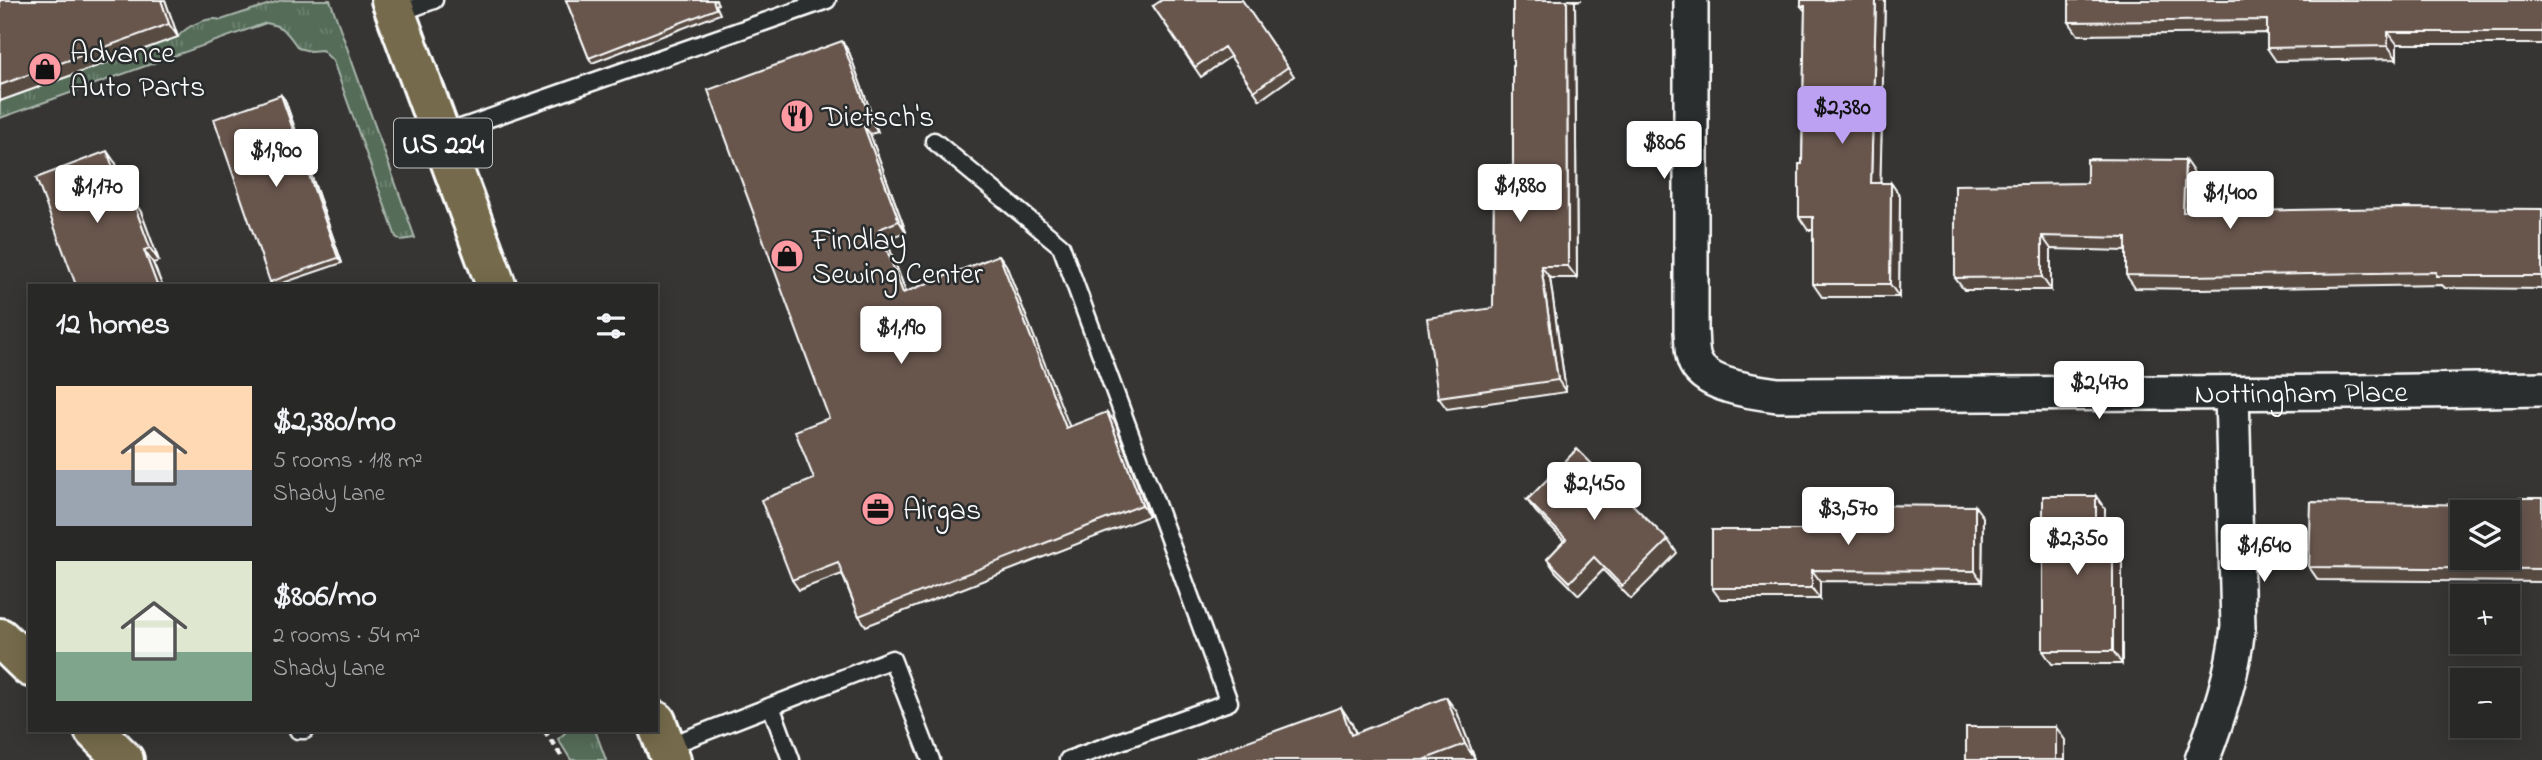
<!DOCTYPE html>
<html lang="en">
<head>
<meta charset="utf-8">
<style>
	body { margin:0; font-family:"Indie Flower",sans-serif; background:#30302f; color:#f1f3f6; height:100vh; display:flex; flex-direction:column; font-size:26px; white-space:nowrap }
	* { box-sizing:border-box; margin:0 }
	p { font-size:23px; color:#a5a6a7 }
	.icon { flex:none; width:38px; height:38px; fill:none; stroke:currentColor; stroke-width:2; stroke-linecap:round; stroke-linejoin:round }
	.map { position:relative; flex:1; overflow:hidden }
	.sheet { position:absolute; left:28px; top:284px; width:630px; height:448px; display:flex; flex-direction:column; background:#282827; border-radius:0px; box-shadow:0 4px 18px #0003,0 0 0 2px #444 }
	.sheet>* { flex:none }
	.tools { position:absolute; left:2450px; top:500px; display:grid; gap:14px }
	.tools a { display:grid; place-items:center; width:70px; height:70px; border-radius:0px; background:#282827; box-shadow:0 4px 18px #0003,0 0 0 2px #444; font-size:35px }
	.price { position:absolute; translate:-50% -60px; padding:0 16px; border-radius:7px; background:#fff; color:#222; font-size:23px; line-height:46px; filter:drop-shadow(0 2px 4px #0008) }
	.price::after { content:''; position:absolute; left:50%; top:42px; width:21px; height:16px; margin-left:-10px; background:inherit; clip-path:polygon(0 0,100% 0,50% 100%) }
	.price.active { background:#bca0f2; color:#111 }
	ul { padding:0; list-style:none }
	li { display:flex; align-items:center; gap:21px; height:175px; padding:0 28px }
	li span { display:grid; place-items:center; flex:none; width:196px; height:140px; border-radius:0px; color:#555 }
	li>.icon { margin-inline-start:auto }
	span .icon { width:84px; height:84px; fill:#fffc; stroke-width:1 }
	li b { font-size:30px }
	h2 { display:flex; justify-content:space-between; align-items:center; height:84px; padding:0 28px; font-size:30px }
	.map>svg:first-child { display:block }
</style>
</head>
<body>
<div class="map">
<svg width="2542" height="760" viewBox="0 0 2542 760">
	<defs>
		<pattern id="grass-tufts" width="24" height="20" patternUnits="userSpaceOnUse" patternTransform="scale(1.75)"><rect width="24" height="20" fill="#546c58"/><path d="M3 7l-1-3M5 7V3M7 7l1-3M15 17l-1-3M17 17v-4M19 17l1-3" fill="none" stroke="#6e8271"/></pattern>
	</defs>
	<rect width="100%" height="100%" fill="#363534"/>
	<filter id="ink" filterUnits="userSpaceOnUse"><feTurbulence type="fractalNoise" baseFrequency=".0143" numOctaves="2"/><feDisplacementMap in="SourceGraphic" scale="14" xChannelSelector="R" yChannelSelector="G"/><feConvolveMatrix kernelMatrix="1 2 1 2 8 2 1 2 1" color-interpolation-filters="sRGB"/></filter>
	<g filter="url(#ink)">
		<path fill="url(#grass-tufts)" stroke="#aab6ac" stroke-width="2" d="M282,0H330L415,238L401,240L396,237L333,61L322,50L310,51L298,48C288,33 283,26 266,23L0,118V101L178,37C186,26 208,16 221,20Z
			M564,730H595L606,760H571L558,739L565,733Z"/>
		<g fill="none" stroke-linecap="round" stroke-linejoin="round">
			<defs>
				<path id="lane" d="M396,14L434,0
					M441,135L827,0
					M934,141L1061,246L1229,702L1068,760
					M771,706L791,760
					M298,730H305
					M666,747L892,659L931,760"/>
				<g id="street">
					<path id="s1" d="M1691,0V331C1692,339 1691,350 1694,359C1702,386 1754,392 1778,395L2355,392L2542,389"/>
					<path d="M2202,760C2219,716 2233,673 2238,627L2232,393"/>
				</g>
				<path id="primary" d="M0,638L30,667
					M94,730L124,760"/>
				<path id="highway" d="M391,0L496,285
					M656,721L671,760"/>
			</defs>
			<use href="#lane" stroke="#fff" stroke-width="21"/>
			<use href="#street" stroke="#fff" stroke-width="38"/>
			<use href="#primary" stroke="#fff" stroke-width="44"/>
			<use href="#highway" stroke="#fff" stroke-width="44"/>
			<path stroke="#fff" stroke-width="4.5" stroke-dasharray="7 5" stroke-linecap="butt" d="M544,730L564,760"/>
			<use href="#lane" stroke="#2a2d2e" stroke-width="16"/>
			<use href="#street" stroke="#2a2d2e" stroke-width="33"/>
			<use href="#primary" stroke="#746b4b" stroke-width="38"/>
			<use href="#highway" stroke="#746b4b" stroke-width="38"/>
		</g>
		<path fill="#594b43" stroke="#fff" stroke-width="2" d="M0,0H165L178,37L0,101Z
			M566,0H716L718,4L716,5L720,14L592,63L589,58Z
			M1242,0L1294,76L1260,100L1231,56L1201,77L1153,6Z
			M1505,0H1582L1575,1L1577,278H1550L1566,392L1447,409L1438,397L1493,308L1513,166V0Z
			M1885,0L1880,183H1891L1900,196L1899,297H1822L1813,284V230H1808L1799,217L1802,164L1805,11L1801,6Z
			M2542,0V44H2397V59L2276,61L2267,48V33L2078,35L2069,22Z
			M849,52L878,132L870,134L906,232L886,239L906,292L999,255L1006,265L1069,427L1115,422L1149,516L866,626L859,616L842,574L799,590L792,580L814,479L829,418Z
			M281,95L285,100L342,263L277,285H273L270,282Z
			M116,164L129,200L132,199L141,212L159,261L153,263L162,285H76Z
			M2194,173L2193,212L2542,209V289L2445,288L2442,285L2199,289L2135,288L2126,275V251L2051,249V290H1964L1955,278L2087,183Z
			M2542,498V582L2318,580L2309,567L2482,505Z
			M1527,500L1668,540L1677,553L1631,599L1603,570L1579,595L1556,572L1547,559L1564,541L1536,512Z
			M2105,509V528L2122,540V664H2052L2043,651Z
			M1983,517L1982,582L1820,581V599H1720L1712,588L1853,530Z
			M1457,712L1475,759L1472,760H1196L1351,722L1356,733Z"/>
		<path fill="#483d37" stroke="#fff" stroke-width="2" d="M161,0H165L178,37L169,24Z
			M1567,0L1575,1L1577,278L1568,266Z
			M1876,0H1885L1880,196L1871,183Z
			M2388,32L2397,44V59L2388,46Z
			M842,41L849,52L878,132L871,121Z
			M281,95L285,100L342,263L338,258Z
			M863,124L870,134L906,232L899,221Z
			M107,151L116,164L134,214L125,201Z
			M2185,160L2194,173L2192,225L2183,212Z
			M1891,183L1900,196L1899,297L1890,284Z
			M132,199L141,212L159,261L150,248Z
			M879,229L886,239L910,303L903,293Z
			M2042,236L2051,249V290L2042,277Z
			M144,250L153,263L162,285H157Z
			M999,255L1006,265L1074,438L1066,428Z
			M1541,266L1550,278L1566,392L1558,380Z
			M1107,412L1115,422L1149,516L1142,505Z
			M2096,496L2105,509V540L2096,528Z
			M1975,506L1983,517L1982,582L1975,571Z
			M2113,528L2122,540V664L2113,651Z
			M1812,570L1820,581V599L1812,588Z
			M1446,697L1457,712L1475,759L1465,744Z
			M1341,707L1351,722L1362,750L1351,735Z
			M2056,727L2065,740V760H2056Z"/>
		<path fill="#67574e" stroke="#fff" stroke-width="2" fill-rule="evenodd" d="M0,0H161L169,24L0,85Z
			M566,0H713L716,9L589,58Z
			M1162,0H1242L1288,67L1254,91L1224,47L1195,67L1153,6Z
			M1513,0H1567L1568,266H1541L1558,380L1438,397L1427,318L1493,308L1494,166H1513Z
			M1801,0H1876L1871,183H1891L1890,284H1813V217H1799V164H1802L1805,6H1801Z
			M2069,0H2542V32H2388V46L2267,48V20L2069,22Z
			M842,41L871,121L863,124L899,221L879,229L903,293L999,255L1066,428L1107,412L1142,505L859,616L838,562L792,580L761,500L814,479L795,431L829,418L708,90Z
			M281,95L338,258L270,282L214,119Z
			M107,151L125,201L132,199L150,248L144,250L157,285H76L36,178Z
			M2087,159L2185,160L2183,212L2399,208L2542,209V276H2436V272L2190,276L2126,275V238L2042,236V277L1955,278V185L2087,183Z
			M1577,449L1668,540L1622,586L1594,557L1570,582L1547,559L1566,539L1527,500Z
			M2043,496H2096V528H2113V651H2043Z
			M2482,498H2542V569L2309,567L2311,502L2482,505ZM2462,513H2508V558H2462Z
			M1853,505L1975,506V571L1812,570V588H1712V530H1853Z
			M1446,697L1465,744L1423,760H1196L1341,707L1351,735Z
			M1966,727H2056V760H1966Z"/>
	</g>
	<defs>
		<symbol id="shop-disc" viewBox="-11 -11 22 22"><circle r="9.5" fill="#ff9aa2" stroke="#2a2d2e"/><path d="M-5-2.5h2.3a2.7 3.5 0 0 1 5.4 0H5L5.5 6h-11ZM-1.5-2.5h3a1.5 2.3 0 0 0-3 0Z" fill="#111"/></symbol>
		<symbol id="restaurant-disc" viewBox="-11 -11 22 22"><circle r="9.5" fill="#ff9aa2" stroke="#2a2d2e"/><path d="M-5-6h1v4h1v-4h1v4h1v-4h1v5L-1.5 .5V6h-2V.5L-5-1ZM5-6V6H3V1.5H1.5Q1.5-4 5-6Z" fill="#111"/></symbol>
		<symbol id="office-disc" viewBox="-11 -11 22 22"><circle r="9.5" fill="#ff9aa2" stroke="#2a2d2e"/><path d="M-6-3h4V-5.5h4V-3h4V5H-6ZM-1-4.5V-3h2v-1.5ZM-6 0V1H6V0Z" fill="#111"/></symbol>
	</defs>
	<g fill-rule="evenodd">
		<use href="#shop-disc" x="26" y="50" width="38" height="38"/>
		<use href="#restaurant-disc" x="778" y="97" width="38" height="38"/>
		<use href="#shop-disc" x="768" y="237" width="38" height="38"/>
		<use href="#office-disc" x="859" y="490" width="38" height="38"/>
	</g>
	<g text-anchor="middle" stroke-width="5" stroke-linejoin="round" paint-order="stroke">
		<rect fill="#2a2d2e" stroke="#bfc0c0" stroke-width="2" x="394" y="118.5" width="98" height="49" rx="5"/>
		<g font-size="28" font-weight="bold" fill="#fff">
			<text x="443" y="153">US 224</text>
		</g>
		<g font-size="30" fill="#fff" stroke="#2a2d2e" text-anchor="start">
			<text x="70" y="62">Advance<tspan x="70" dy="34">Auto Parts</tspan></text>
			<text x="822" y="126">Dietsch's</text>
			<text x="812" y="249">Findlay<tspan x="812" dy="34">Sewing Center</tspan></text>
			<text x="903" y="519">Airgas</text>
		</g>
		<g font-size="30" fill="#fff" stroke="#2a2d2e">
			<text dy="10" stroke="none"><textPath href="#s1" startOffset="978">Nottingham Place</textPath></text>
		</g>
	</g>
</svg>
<div class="tools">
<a><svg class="icon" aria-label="layers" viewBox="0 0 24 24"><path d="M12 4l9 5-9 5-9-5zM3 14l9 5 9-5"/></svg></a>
<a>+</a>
<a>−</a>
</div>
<b class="price active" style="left:1842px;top:146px">$2,380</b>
<b class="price" style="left:1664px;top:181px">$806</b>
<b class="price" style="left:276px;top:189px">$1,900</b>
<b class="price" style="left:1520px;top:224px">$1,880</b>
<b class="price" style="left:97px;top:225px">$1,170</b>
<b class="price" style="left:2230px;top:231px">$1,400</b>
<b class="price" style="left:901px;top:366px">$1,190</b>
<b class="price" style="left:2099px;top:421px">$2,470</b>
<b class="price" style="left:1594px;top:522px">$2,450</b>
<b class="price" style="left:1848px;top:547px">$3,570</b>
<b class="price" style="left:2077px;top:577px">$2,350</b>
<b class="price" style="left:2264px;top:584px">$1,640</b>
<section class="sheet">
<h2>12 homes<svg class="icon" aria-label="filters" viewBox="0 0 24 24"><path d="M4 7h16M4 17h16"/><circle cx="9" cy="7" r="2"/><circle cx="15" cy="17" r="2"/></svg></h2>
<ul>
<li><span style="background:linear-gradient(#ffd9b3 60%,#9aa5b1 0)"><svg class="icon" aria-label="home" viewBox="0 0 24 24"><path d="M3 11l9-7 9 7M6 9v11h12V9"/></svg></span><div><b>$2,380/mo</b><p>5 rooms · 118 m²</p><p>Shady Lane</p></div></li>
<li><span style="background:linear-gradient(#dfe7d0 65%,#7fa58c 0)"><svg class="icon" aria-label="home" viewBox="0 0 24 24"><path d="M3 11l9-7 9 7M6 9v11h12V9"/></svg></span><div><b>$806/mo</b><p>2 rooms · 54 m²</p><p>Shady Lane</p></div></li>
</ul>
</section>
</div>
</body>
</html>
